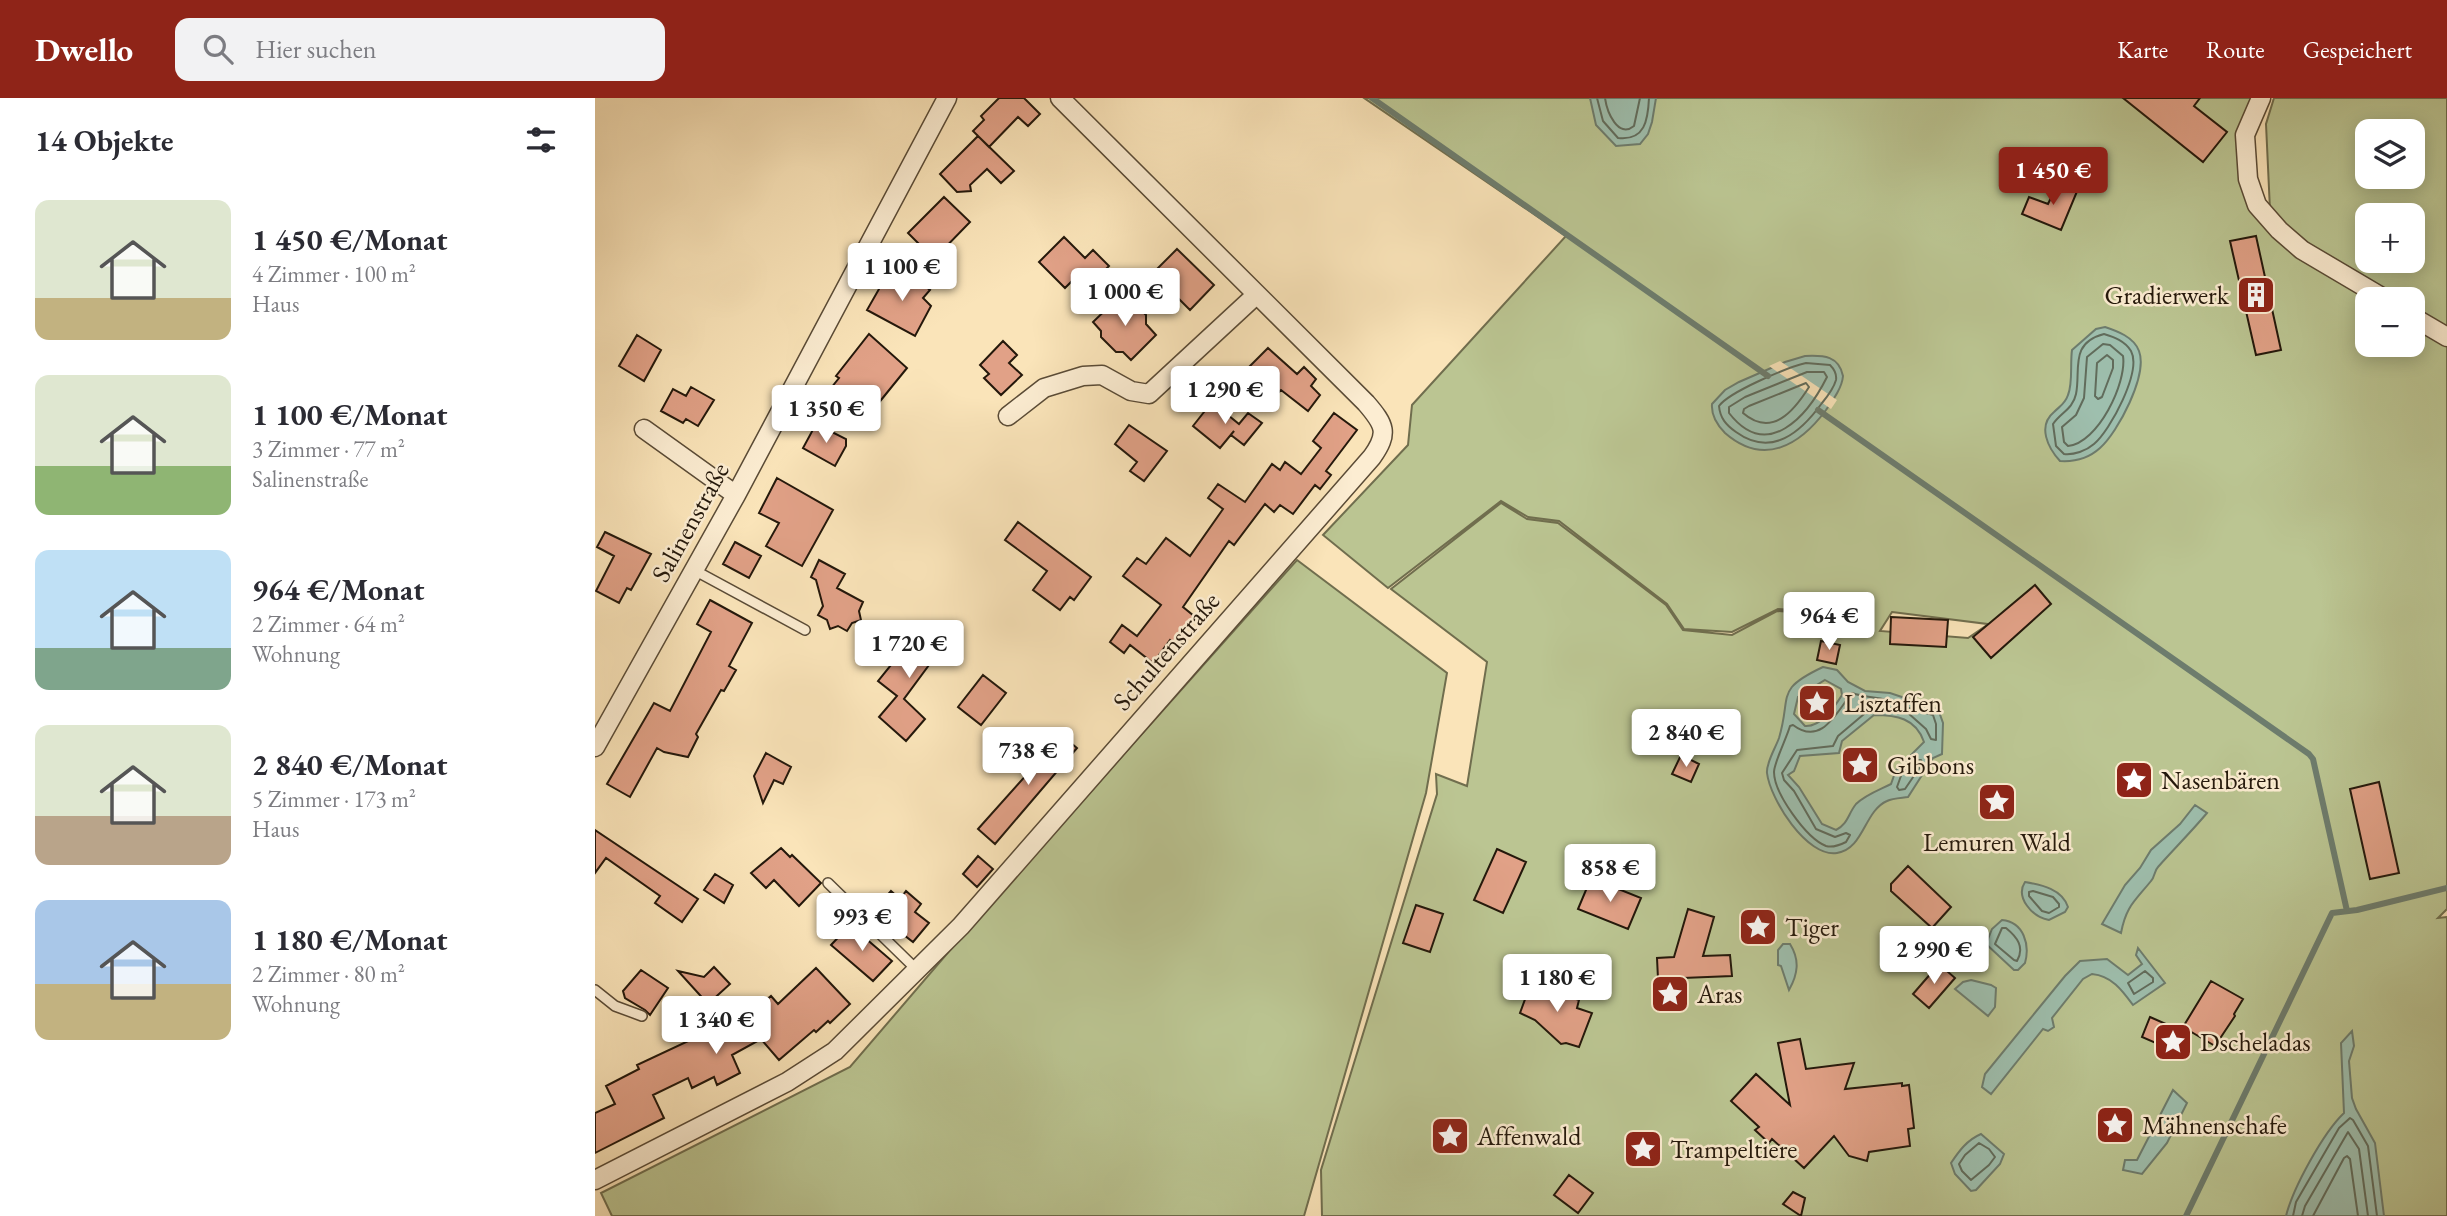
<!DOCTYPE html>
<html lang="de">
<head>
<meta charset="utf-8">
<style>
	body { margin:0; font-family:"EB Garamond",serif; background:#f2f2f3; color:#2b2b33; height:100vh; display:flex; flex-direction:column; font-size:26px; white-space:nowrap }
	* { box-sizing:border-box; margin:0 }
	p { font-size:23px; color:#7c7c81 }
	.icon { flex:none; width:38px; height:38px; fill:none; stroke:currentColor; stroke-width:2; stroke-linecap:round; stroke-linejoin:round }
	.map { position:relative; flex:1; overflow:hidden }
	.panel { display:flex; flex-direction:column; background:#fff; width:595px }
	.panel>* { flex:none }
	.buttons { position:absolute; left:1760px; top:21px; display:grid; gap:14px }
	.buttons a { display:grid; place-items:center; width:70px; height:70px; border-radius:14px; background:#fff; box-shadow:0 4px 18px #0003; font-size:35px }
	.price { position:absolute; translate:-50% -60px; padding:0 16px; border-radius:7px; background:#fff; color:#222; font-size:23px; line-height:46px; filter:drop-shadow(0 2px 4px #0008) }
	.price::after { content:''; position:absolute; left:50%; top:42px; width:21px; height:16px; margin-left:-10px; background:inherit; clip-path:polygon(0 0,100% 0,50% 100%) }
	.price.on { background:#8f2418; color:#fff }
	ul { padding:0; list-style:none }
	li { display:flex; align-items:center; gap:21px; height:175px; padding:0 35px }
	li span { display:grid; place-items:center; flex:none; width:196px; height:140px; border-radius:14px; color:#555 }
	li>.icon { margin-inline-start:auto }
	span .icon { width:84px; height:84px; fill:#fffc; stroke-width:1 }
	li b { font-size:30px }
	h2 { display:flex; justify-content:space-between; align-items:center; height:84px; padding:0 35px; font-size:30px }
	header { display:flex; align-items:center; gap:42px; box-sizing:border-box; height:98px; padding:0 35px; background:#8f2418; color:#fff }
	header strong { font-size:33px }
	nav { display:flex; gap:38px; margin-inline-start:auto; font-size:24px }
	.search { width:490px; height:63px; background:#f2f2f3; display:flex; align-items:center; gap:18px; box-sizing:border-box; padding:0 24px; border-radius:14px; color:#7c7c81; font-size:26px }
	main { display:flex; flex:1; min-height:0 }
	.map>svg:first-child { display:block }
</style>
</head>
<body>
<header>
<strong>Dwello</strong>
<div class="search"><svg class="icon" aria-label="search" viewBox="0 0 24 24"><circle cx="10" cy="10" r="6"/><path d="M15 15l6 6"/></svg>Hier suchen</div>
<nav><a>Karte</a><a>Route</a><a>Gespeichert</a></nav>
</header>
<main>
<section class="panel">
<h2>14 Objekte<svg class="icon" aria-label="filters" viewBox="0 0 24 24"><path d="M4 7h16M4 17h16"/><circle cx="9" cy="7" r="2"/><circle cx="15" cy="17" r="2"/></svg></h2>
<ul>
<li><span style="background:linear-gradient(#dfe7d0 70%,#c2b280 0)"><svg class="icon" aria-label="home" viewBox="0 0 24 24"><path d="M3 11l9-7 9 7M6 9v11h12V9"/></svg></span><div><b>1 450 €/Monat</b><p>4 Zimmer · 100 m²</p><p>Haus</p></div></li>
<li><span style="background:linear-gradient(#dfe7d0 65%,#8fb573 0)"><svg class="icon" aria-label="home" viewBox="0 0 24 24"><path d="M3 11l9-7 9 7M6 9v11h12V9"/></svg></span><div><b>1 100 €/Monat</b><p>3 Zimmer · 77 m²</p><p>Salinenstraße</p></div></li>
<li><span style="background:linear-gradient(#bfe0f5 70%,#7fa58c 0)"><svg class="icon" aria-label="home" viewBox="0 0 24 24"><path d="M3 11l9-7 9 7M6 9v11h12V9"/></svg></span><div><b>964 €/Monat</b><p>2 Zimmer · 64 m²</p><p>Wohnung</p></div></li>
<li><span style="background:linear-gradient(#dfe7d0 65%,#b9a48a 0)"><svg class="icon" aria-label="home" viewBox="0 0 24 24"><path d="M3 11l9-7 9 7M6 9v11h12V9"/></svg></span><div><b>2 840 €/Monat</b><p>5 Zimmer · 173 m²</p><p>Haus</p></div></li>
<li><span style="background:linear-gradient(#a9c7e8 60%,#c2b280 0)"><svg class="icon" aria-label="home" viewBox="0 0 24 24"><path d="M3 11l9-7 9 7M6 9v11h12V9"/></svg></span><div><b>1 180 €/Monat</b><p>2 Zimmer · 80 m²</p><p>Wohnung</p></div></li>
</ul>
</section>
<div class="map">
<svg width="1852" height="1118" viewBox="0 0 1852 1118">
	<rect width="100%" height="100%" fill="#fae4b9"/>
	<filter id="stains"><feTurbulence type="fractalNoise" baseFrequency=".00286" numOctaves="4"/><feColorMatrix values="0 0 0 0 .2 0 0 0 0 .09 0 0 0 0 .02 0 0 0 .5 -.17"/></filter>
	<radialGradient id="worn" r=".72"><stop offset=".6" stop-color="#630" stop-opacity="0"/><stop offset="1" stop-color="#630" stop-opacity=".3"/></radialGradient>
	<path fill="#bbc592" stroke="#706e4e" stroke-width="2" fill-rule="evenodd" d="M769,0H1659L1655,79L1675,112L1671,26L1679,0H1852V811L1843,820L1852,819V1118H727L726,1072L842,696L841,676L872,688L892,564L796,491L906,405L932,421L963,425L1071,507L1088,532L1137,537L1182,513L1211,515L1251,524L1212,513L1183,511L1137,534L1089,531L1072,506L964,423L933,419L906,403L793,490L728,437L813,347L817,307L971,138ZM1773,33H1818V79H1773ZM1773,117H1818V163H1773ZM1773,201H1818V247H1773ZM1297,514L1392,526V527L1373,540L1285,533Z
		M702,462L852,575L831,695L709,1118H17L6,1095L255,969L374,830Z"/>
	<path fill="#9ebfae" stroke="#6d7c6d" stroke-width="2" fill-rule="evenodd" d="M995,0H1061L1057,24L1053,36L1045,46L1021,48L1001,27Z
		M1510,229C1522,233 1539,239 1544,253C1553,277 1523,334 1505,350C1494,360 1480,364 1465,363C1453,350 1442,328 1459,314C1465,308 1470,306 1473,297C1478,285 1475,266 1477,252L1501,231Z
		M1210,258C1229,257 1244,258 1248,278C1247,290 1238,302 1231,312C1205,347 1169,369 1130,335C1122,327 1116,318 1117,306L1130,292L1144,284L1190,264Z
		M1228,569L1242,572L1253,584L1270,593L1295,595L1343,611L1348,625L1347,656L1338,660L1313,699C1307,700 1298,700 1292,703C1269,713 1269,751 1242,755C1212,760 1175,701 1172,675C1171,665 1180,651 1184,640C1197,597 1179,592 1228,569ZM1230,582L1246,591L1247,597C1239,610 1226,629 1210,628L1199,616L1203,599L1209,598L1212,593ZM1279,617C1301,617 1321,620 1329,644L1301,672L1296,686C1284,692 1270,697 1261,706C1253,716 1253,726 1241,732L1227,726L1204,689L1193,677L1199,673L1205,658L1244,655L1247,643Z
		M1600,707L1612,715C1596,734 1579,751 1563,769C1559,773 1560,779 1556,783C1540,803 1531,808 1526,835L1507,826L1530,787L1545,770L1556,752L1585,726Z
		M1430,784C1447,787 1467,791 1473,809L1470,814L1454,822C1437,819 1420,799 1430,784Z
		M1407,822C1429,824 1435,847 1430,865L1423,872H1419L1391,846L1397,831Z
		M1188,846H1195C1205,862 1203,876 1194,892L1186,868L1183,867V852Z
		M1543,850L1570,885L1538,907C1527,892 1517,878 1497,876L1488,881L1457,920L1459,929L1453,933L1448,931L1396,996L1387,989L1390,976L1470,878L1485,863L1512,861L1533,877L1547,866L1541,857Z
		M1376,882L1396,887L1401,890L1400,909L1393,918L1360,891L1368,884Z
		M1757,933L1759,948L1754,963L1757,1000L1761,1011L1780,1045L1789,1118H1691C1698,1090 1728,1035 1749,1015L1746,945Z
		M1578,992L1592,1005L1572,1045L1547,1076L1528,1072L1530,1062H1542Z
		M1386,1036L1409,1056L1405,1066L1381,1092L1376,1093L1360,1076L1356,1065C1364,1053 1372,1042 1386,1036Z"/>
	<path fill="#fae4b9" d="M1185,263L1242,302L1236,311L1174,268Z"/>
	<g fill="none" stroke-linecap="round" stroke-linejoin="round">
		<path stroke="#616c5c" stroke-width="2" d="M1002,0L1008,23L1023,40C1050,43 1053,22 1054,0
			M1010,0C1012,14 1023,41 1039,28L1045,0
			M1509,236C1519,239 1530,243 1536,253C1547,273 1515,333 1499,346C1491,353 1479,357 1469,356L1461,348L1458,326C1465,315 1478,311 1481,296C1486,272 1474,245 1509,236Z
			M1508,246L1515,247L1528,258C1532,285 1503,345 1473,348L1469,344L1467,329L1481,317L1489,300L1492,259Z
			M1512,257L1518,262V270L1507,299L1503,301L1500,298L1502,265Z
			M1211,265L1235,267C1239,271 1242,275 1241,282C1239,289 1232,299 1227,305C1206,334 1177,360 1141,334C1131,327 1125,320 1124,308C1134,294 1193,269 1211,265Z
			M1212,274H1229L1232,279C1213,317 1173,365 1134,315V309L1150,299Z
			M1211,285L1214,289C1199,313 1177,340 1148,315L1149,311L1154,308Z
			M1257,595C1271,600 1286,599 1300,604L1301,608L1298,610L1275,611L1243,638L1238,648L1202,652L1187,675L1189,682L1199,693L1221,731L1240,739L1251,735L1255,737L1251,744C1245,747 1238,750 1231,748C1211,740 1179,695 1179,674C1179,665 1192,639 1195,628L1198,627C1227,649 1242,613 1257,595Z
			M1314,610L1338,617L1341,626V642L1336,641L1331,631L1313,615Z
			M1321,662H1326L1327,666L1310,691L1304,692L1302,689L1307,675Z
			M1438,793L1458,799L1464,806V809L1454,815L1447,813L1434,798V794Z
			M1407,830H1411C1422,839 1430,849 1422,863L1419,862L1400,846Z
			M1550,873L1558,880V884L1539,896L1533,885Z
			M1384,1045L1394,1051L1400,1059L1394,1067L1376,1082L1367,1073L1364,1066L1370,1057Z
			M1698,1118L1701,1104L1744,1030L1755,1020L1758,1022L1773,1048L1782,1118
			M1707,1118L1710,1108L1753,1034L1764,1051L1773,1118
			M1718,1118L1749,1060L1752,1058L1755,1061L1763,1118"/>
		<path stroke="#6d7c6d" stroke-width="6" d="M777,0L1173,278
			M1223,312L1714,656L1718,661L1752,813
			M1591,1118L1737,815L1762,812L1852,790"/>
	</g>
	<path fill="#e1a187" stroke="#24180b" stroke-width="2" d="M404,0H429L445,16L433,28L423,19L394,49L378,33L389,22L386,18Z
		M1528,0H1605L1599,8L1632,34L1608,64Z
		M383,38L419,73L406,85L392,71L375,87L376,93L362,94L345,76Z
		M1464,83L1483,91L1466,132L1427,116L1434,99L1453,106Z
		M349,99L375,124L339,161L313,135Z
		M1661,138L1686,252L1661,257L1635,143Z
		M469,139L490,160L498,152L514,168L497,185L486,174L470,190L444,164Z
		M582,151L619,187L595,212L558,175Z
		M307,171L335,192L328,200L336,208L320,238L272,212L288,184L295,187Z
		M524,199L534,209H543L551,217V226L561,237L536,262L528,254H521L506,239V233L498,224Z
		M274,236L312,270L282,307L268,296L258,308L236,290L244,280L241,278Z
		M42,237L66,252L49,283L24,268Z
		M408,243L422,257L414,265L427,277L406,297L389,280L394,276L385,267Z
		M673,250L702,276L709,269L721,281L716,288L725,297L713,313L686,292L677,301L659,282L661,280L652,271Z
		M96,289L119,302L103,328L91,321L88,325L66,313L78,291L91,298Z
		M617,304L644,326L653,315L667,325L649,347L636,337L639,333L625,350L598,328Z
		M739,315L762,332L731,373L736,377L725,391L720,387L698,416L685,407L679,414L670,406L639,447L634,443L588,509L599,518L578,545L575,542L558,565L535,547L529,555L515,544L527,527L542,538L566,507L528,478L542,460L551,466L571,440L595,458L628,411L613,400L623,386L650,404L677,366L685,372L690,364L706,376L726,350L718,343Z
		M221,326L251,341V348L240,368L208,350Z
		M534,327L572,353L549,383L535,373L542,364L520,346Z
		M182,380L238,412L207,468L171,448L184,425L164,415Z
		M423,424L496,479L479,502L475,499L465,512L438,492L452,473L410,442Z
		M10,434L56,456L36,492L32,490L24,505L1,493L19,458L2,449Z
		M140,444L166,458L154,480L128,466Z
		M224,462L250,476L242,490L268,504L264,513L266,522L257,525L252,533L243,528L235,531L232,522L223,517L228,508L221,482L216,479Z
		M1440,487L1456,506L1396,560L1378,539Z
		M115,502L157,525L134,568L141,572L129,593L126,592L101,636L103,639L93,659L69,654L62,650L35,699L12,686L59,605L75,613L116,534L102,526Z
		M1296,519L1353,522L1351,549L1295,546Z
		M329,526L351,544L309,601L330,621L311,643L284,619L302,598L283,583Z
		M1226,543L1245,547L1241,566L1222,562Z
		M388,577L411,595L386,627L363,609Z
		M463,634L482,650L400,746L383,731L434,674L430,671Z
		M171,655L196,669L188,686L179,682L168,705L159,678Z
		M1086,657L1104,666L1096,684L1077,676Z
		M1784,684L1804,775L1775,781L1755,691Z
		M0,732L103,801L87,824L60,805L65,798L11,760L0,775Z
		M186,750L195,759L197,757L226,785L204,808L179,782L171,790L156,775Z
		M902,751L931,764L908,815L879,802Z
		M383,758L398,771L382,789L368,776Z
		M1313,768L1356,809L1337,830L1296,793V786Z
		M120,776L138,787L129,805L109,792Z
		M996,780L1046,800L1033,831L983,811Z
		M296,793L305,801L311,793L326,806L320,814L334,825L318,844L305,834L309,830L283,808Z
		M821,807L848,816L835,854L808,845Z
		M1093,811L1119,819L1108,858L1135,857L1137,878L1063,881L1062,860L1079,859Z
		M255,827L297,863L278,883L236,847Z
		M1344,866L1360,880L1334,910L1318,896Z
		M119,869L135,886L113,906L83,873L109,879Z
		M221,870L255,906L235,925L233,923L221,934L219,932L184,962L166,941L137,957L145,975L122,987L119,979L97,990L93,980L58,997L69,1020L0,1055V1015L20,1006L11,988L44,971L42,967L125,928L129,938L176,898L183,906Z
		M46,872L73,890L55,917L50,912L30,900L28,893Z
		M1616,883L1648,901L1639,916L1640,918L1620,948L1588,929Z
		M936,885L984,902L982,910L997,915L984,949L971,945L966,946L940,922L925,915Z
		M1555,919L1571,926L1563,946L1547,939Z
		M1205,941L1211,971L1259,965L1250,991L1307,985V988L1314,987L1319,1030L1313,1031L1315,1048L1274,1054L1272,1063L1254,1058L1239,1038L1209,1070L1177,1041L1174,1045L1160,1032L1164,1029L1136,1003L1161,976L1195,1007L1183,945Z
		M974,1077L998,1095L983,1115L959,1097Z
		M1198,1094L1210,1100L1206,1118L1188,1106Z"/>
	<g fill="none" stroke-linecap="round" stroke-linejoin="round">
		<defs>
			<path id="service" d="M99,472L210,532
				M233,785L322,872
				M0,892L20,908L47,918"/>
			<path id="minor" d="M1666,0L1650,37L1653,81L1662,107L1684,132L1707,152L1790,201
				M1818,219L1852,239
				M413,318L449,290L488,278L507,277L536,293L554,296L661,197
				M49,331L141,397
				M0,649L141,397L352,0
				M0,1082L192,984L240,953L366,828L777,359C794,335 790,327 771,305L465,0"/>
		</defs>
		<use href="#service" stroke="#5a4b36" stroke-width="12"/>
		<use href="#minor" stroke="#5a4b36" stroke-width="21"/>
		<use href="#service" stroke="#fcedd2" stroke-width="9"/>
		<use href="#minor" stroke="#fcedd2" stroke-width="18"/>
	</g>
	<defs>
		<symbol id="building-square" viewBox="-11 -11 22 22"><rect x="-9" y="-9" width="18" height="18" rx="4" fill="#8f2418" stroke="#fcedd2"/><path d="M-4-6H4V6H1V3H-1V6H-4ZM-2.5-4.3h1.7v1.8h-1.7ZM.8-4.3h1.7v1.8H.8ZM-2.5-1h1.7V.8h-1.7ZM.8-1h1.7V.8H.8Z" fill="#fff"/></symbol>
		<symbol id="sight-square" viewBox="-11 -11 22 22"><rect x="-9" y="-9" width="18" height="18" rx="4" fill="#8f2418" stroke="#fcedd2"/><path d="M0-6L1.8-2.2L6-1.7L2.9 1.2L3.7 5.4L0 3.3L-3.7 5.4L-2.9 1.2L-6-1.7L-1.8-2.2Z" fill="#fff"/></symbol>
	</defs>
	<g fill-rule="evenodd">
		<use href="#building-square" x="1639" y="175" width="44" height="44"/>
		<use href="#sight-square" x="1200" y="583" width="44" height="44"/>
		<use href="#sight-square" x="1243" y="645" width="44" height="44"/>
		<use href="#sight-square" x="1517" y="660" width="44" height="44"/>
		<use href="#sight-square" x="1380" y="682" width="44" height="44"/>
		<use href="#sight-square" x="1141" y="807" width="44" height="44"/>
		<use href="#sight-square" x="1053" y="874" width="44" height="44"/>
		<use href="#sight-square" x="1556" y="922" width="44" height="44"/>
		<use href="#sight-square" x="1498" y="1005" width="44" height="44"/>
		<use href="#sight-square" x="833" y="1016" width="44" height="44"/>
		<use href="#sight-square" x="1026" y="1029" width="44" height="44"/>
	</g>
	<g text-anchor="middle" stroke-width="5" stroke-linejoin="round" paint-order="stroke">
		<g font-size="26" fill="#24180b" stroke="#fcedd2" text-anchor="start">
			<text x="1634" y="206" text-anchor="end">Gradierwerk</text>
			<text x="1249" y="614">Lisztaffen</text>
			<text x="1292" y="676">Gibbons</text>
			<text x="1566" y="691">Nasenbären</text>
			<text x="1402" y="753" text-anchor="middle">Lemuren Wald</text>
			<text x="1190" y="838">Tiger</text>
			<text x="1102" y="905">Aras</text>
			<text x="1605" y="953">Dscheladas</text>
			<text x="1547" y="1036">Mähnenschafe</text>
			<text x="882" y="1047">Affenwald</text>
			<text x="1075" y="1060">Trampeltiere</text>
		</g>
		<g font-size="26" fill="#24180b" stroke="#fcedd2">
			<text transform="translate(95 424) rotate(-61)" y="9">Salinenstraße</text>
			<text transform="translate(571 553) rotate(-49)" y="9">Schultenstraße</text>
		</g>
	</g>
	<rect width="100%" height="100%" filter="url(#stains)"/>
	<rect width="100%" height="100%" fill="url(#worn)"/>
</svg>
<div class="buttons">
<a><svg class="icon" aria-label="layers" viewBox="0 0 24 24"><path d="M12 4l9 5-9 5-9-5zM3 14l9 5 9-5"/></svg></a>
<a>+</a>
<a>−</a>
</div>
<b class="price on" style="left:1458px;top:109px">1 450 €</b>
<b class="price" style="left:307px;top:205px">1 100 €</b>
<b class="price" style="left:530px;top:230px">1 000 €</b>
<b class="price" style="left:630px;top:328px">1 290 €</b>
<b class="price" style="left:231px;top:347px">1 350 €</b>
<b class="price" style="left:1234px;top:554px">964 €</b>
<b class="price" style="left:314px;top:582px">1 720 €</b>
<b class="price" style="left:1091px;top:671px">2 840 €</b>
<b class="price" style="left:433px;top:689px">738 €</b>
<b class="price" style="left:1015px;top:806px">858 €</b>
<b class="price" style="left:267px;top:855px">993 €</b>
<b class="price" style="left:1339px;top:888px">2 990 €</b>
<b class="price" style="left:962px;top:916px">1 180 €</b>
<b class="price" style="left:121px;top:958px">1 340 €</b>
</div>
</main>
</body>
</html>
